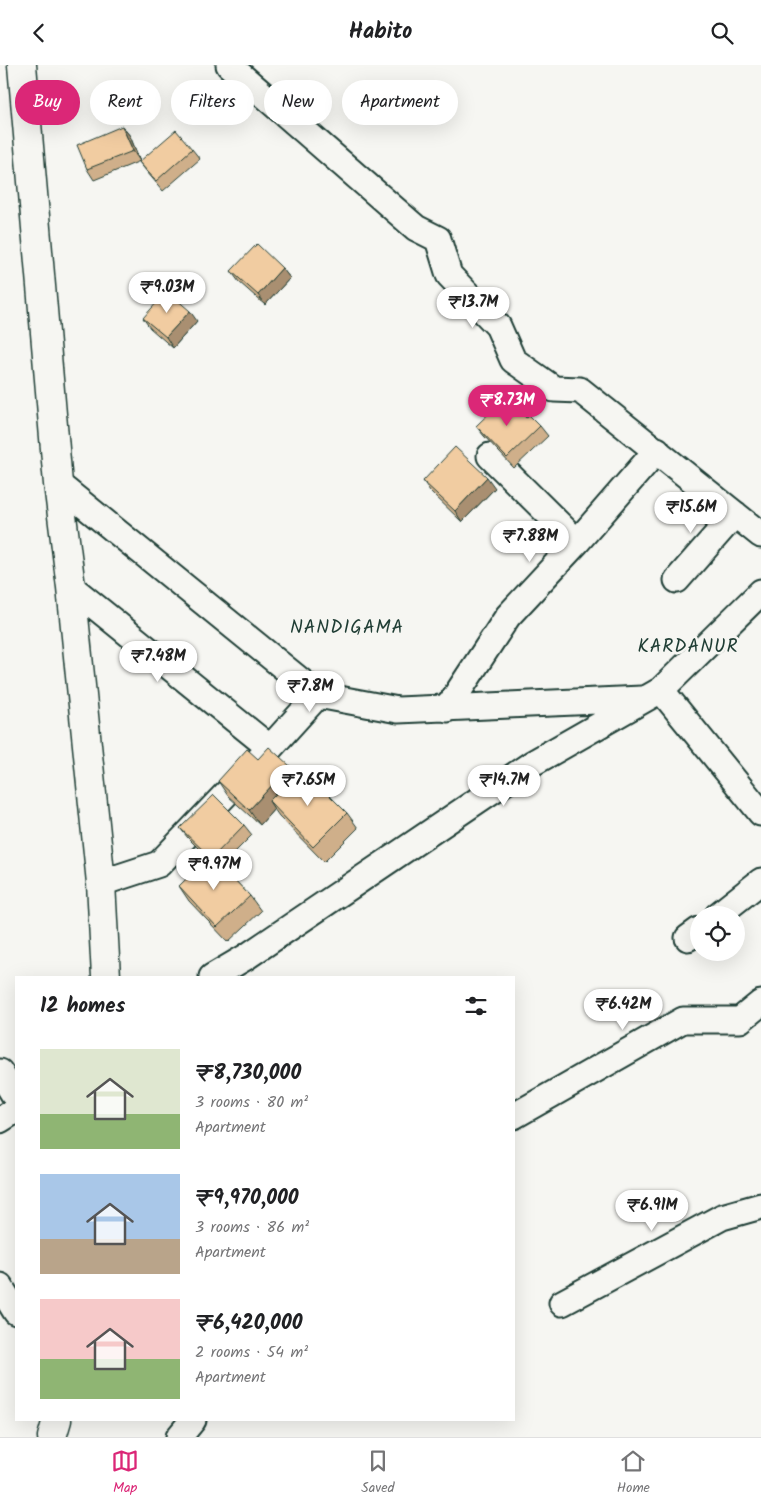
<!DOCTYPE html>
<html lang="en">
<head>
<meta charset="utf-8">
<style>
	body { margin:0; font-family:Kalam,sans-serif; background:#f2f2f2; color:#202124; height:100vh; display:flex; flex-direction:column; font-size:19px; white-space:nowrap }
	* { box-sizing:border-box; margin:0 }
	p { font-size:16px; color:#757577 }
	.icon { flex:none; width:28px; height:28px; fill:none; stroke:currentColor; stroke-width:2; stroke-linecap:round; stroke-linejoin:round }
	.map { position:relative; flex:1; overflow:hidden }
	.panel { position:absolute; left:15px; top:911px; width:500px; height:445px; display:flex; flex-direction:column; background:#fff; border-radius:0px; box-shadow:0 5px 20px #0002 }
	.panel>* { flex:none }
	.top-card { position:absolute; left:15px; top:15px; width:500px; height:45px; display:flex; gap:10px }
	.controls { position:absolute; left:690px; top:841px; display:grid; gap:10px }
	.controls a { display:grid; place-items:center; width:55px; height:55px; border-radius:50%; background:#fff; box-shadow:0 5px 20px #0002; font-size:25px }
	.price { position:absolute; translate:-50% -42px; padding:0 11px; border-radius:18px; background:#fff; color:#222; font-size:16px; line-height:32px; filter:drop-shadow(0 1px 2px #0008) }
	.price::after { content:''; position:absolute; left:50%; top:30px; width:15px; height:11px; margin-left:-8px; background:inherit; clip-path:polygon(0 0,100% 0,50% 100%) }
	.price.selected { background:#db2777; color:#fff }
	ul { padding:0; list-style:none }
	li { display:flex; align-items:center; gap:15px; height:125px; padding:0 25px }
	li span { display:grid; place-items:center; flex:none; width:140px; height:100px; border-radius:0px; color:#555 }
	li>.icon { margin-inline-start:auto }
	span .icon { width:60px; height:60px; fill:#fffc; stroke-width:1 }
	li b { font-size:21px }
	h2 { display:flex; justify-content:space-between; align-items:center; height:60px; padding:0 25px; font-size:21px }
	.chip { padding:0 18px; border-radius:22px; background:#fff; box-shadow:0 5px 20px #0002; font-size:18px; line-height:45px }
	.chip.selected { background:#db2777; color:#fff }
	header { display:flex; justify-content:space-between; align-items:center; height:65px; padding:0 25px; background:#fff; font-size:22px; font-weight:600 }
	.tabs { display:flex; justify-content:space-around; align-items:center; height:70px; border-top:1px solid #e0e0e0; background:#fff; font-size:14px; color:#757577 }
	.tabs a { display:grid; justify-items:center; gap:2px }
	.tabs .selected { color:#db2777 }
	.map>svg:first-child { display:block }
</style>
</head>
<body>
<header><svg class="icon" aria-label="back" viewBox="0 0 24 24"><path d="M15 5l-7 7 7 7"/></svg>Habito<svg class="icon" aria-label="search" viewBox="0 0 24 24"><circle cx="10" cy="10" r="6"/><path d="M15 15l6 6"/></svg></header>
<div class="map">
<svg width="761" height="1372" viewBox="0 0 761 1372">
	<rect width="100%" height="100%" fill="#f6f6f2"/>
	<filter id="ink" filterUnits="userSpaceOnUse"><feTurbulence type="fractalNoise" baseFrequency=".02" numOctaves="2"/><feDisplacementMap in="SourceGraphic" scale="10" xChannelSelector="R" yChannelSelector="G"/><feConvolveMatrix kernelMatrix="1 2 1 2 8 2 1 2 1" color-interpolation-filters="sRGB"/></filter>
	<g filter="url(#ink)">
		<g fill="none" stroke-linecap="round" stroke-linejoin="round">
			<defs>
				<path id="minor" d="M229,0L416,163L438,174L449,210L498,261L513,295L554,324L580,325L761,470
					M490,391L577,477
					M58,419L318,630L398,645L642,634
					M677,515L735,449
					M71,522L270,683
					M661,625L761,748
					M447,644L508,551L577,477L657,385
					M101,818L159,799L270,683L318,630
					M718,850L761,816
					M688,873L699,865
					M212,912L246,892L533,698L661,625L761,527
					M0,1007L16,1033
					M514,1051L683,955H740L761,938
					M0,1055L16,1045
					M0,1221L16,1247
					M562,1238L722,1152L761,1141
					M179,1372L193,1355"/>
				<path id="secondary" d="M22,0L58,419L71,522L101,818L106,912
					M52,1372L57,1355"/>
			</defs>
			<use href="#minor" stroke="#1f3d34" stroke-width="29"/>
			<use href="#secondary" stroke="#1f3d34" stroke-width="31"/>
			<use href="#minor" stroke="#f6f6f2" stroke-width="25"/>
			<use href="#secondary" stroke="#f6f6f2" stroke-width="28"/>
		</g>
		<path fill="#cfaf8a" stroke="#1f3d34" d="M122,61L130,71L140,96L94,115L87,104Z
			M192,84L200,94L163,126L147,107L139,97Z
			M282,203L290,213L265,240L239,217L231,206Z
			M143,253L197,256L173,283L150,263Z
			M526,353L540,361L548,371L514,403L484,371L476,361Z
			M423,416L495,423L462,457L430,426Z
			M258,694L290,701L296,709L347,748L358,763L324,797L279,751L274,744L260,760L228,731L218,716Z
			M244,760L252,770L221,801L250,831L261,846L228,877L189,836L179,821L208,793L188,773L180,763Z"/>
		<path fill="#a98f71" stroke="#1f3d34" d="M122,61L130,71L140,96L133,86Z
			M282,203L290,213L265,240L258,230Z
			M190,246L197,256L173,283L166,272Z
			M487,412L495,423L462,457L455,446Z
			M290,701L301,716L269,736L274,744L260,760L249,745Z"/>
		<path fill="#f1cca1" stroke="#1f3d34" d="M122,61L133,86L87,104L77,80Z
			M176,65L192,84L156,116L139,97Z
			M257,179L282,203L258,230L231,206Z
			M167,226L190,246L166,272L143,253Z
			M506,332L526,353L529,350L540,361L507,393L476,361Z
			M455,382L487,412L455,446L423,416Z
			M269,682L290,701L249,745L218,716L247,684L258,694Z
			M302,703L347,748L313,782L269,736Z
			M214,730L244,760L213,792L211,790L210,792L180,763Z
			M211,790L250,831L217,862L179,821Z"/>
	</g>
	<g text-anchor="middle" stroke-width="5" stroke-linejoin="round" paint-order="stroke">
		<g font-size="19" letter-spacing="1" fill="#1f3d34" stroke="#f6f6f2">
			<text x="347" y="568">NANDIGAMA</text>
			<text x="688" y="587">KARDANUR</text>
		</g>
	</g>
</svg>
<div class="controls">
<a><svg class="icon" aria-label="locate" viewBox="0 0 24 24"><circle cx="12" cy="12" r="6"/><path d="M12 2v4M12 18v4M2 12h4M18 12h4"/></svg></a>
</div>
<b class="price" style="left:167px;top:249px">₹9.03M</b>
<b class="price" style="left:473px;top:264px">₹13.7M</b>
<b class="price selected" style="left:507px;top:362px">₹8.73M</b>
<b class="price" style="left:691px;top:469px">₹15.6M</b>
<b class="price" style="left:530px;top:498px">₹7.88M</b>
<b class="price" style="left:158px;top:618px">₹7.48M</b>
<b class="price" style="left:310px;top:648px">₹7.8M</b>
<b class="price" style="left:308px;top:742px">₹7.65M</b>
<b class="price" style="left:504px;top:742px">₹14.7M</b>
<b class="price" style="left:214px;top:826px">₹9.97M</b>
<b class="price" style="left:623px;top:966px">₹6.42M</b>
<b class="price" style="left:652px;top:1167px">₹6.91M</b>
<div class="top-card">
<a class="chip selected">Buy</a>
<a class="chip">Rent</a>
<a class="chip">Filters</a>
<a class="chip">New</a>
<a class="chip">Apartment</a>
</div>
<section class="panel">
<h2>12 homes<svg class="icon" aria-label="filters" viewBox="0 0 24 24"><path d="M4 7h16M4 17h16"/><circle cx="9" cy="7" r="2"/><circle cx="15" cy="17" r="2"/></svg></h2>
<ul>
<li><span style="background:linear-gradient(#dfe7d0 65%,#8fb573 0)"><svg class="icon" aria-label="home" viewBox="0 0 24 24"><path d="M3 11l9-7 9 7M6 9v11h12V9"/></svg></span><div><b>₹8,730,000</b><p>3 rooms · 80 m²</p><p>Apartment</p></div></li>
<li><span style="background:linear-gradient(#a9c7e8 65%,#b9a48a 0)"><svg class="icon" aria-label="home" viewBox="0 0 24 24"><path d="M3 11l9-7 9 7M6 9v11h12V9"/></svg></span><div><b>₹9,970,000</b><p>3 rooms · 86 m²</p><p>Apartment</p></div></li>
<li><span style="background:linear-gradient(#f6c9c9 60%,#8fb573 0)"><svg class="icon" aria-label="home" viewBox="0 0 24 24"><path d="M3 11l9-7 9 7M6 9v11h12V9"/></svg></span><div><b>₹6,420,000</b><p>2 rooms · 54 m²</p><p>Apartment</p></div></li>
</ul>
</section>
</div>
<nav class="tabs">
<a class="selected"><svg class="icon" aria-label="map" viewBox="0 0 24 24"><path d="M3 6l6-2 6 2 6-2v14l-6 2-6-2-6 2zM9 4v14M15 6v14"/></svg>Map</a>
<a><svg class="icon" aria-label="saved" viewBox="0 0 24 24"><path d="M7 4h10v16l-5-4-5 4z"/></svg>Saved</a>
<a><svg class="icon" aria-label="home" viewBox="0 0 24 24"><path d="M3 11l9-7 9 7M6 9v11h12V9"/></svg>Home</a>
</nav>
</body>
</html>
